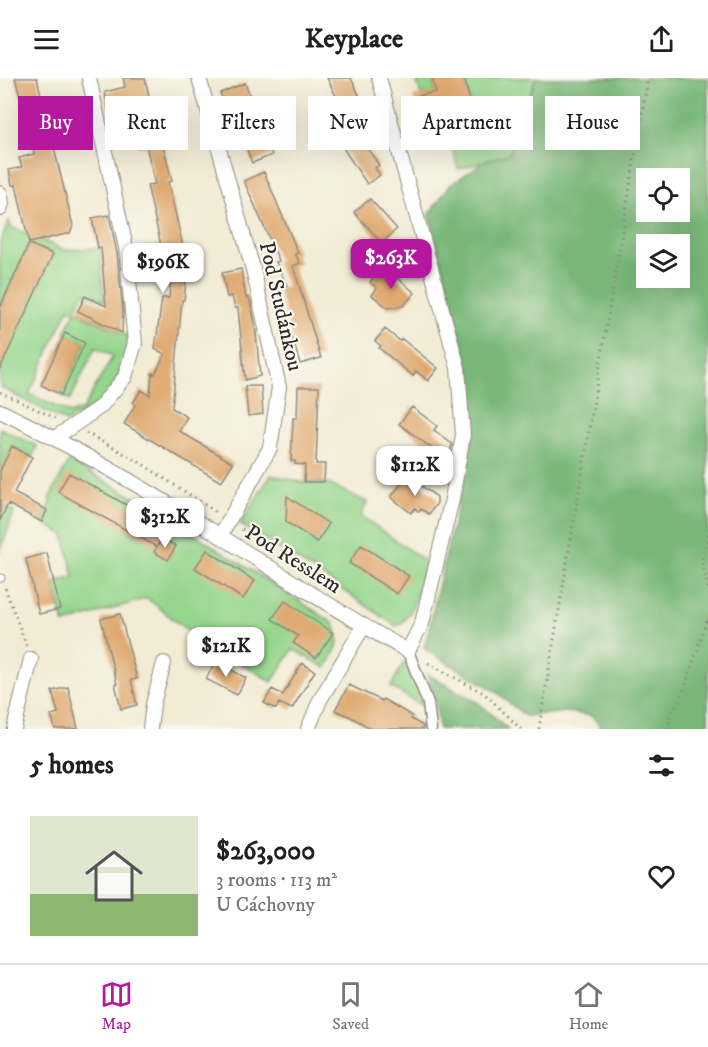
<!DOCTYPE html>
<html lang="en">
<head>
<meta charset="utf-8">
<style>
	body { margin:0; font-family:"IM FELL DW Pica",serif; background:#f6f6f6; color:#202124; height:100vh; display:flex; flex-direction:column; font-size:22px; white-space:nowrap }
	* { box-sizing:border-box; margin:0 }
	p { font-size:20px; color:#757577 }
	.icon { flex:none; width:33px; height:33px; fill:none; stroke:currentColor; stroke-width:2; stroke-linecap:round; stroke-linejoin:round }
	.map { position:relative; height:651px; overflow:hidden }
	.sheet { display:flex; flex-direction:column; background:#fff; flex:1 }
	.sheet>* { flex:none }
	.hud { position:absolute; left:18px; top:18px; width:672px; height:54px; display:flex; gap:12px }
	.buttons { position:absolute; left:636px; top:90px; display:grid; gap:12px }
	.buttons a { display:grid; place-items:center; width:54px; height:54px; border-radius:0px; background:#fff; box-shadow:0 6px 24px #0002; font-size:30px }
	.price { position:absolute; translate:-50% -51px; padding:0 14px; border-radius:12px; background:#fff; color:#222; font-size:20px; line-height:39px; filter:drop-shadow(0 2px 3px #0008) }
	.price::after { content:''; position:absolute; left:50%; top:36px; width:18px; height:14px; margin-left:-9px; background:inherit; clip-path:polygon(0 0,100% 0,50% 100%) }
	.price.current { background:#b5179e; color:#fff }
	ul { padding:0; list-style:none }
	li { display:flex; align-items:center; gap:18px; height:150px; padding:0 30px }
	li span { display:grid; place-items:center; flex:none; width:168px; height:120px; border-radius:0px; color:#555 }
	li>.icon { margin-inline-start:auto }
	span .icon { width:72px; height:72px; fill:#fffc; stroke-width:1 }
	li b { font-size:26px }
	h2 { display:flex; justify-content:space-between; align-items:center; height:72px; padding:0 30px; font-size:26px }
	.chip { padding:0 21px; border-radius:0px; background:#fff; box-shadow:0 6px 24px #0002; font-size:21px; line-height:54px }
	.chip.current { background:#b5179e; color:#fff }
	header { display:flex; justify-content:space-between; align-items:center; height:78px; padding:0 30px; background:#fff; font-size:27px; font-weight:800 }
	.menu { display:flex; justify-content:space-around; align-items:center; height:84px; border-top:2px solid #e0e0e0; background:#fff; font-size:16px; color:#757577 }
	.menu a { display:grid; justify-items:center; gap:3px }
	.menu .current { color:#b5179e }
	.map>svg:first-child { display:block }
</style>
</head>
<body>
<header><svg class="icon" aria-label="menu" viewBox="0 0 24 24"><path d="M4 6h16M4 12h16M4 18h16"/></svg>Keyplace<svg class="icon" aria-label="share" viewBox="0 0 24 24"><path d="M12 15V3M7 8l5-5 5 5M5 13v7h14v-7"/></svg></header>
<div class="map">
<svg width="708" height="651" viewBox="0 0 708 651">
	<rect width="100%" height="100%" fill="#fbf7ec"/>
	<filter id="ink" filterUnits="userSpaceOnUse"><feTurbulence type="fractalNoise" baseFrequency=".0167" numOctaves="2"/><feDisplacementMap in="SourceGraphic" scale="12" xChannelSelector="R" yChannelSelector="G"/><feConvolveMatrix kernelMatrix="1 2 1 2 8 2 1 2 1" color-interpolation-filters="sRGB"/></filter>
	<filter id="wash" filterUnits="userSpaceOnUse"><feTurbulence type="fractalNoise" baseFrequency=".008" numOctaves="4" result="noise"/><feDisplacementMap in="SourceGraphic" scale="24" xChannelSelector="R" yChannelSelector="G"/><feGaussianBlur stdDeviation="1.35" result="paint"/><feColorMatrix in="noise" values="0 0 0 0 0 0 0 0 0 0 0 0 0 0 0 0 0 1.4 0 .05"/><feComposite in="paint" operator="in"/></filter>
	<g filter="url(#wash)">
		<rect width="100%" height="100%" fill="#f2ecd5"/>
		<path fill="#95d68d" stroke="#60805c" stroke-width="1.5" fill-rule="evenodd" d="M416,0H432L436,15L421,17Z
			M464,0H536L509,76L458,91L452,68L480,59Z
			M9,143L11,149L64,172L99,170L104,223L84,214L75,233L128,258C127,280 117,309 100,324C90,332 77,338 66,344L0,309V288L52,176L29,166L0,230V164ZM69,230L75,233L65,255L85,265L61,317L70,322L95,270L113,278L83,331L71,336L29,316Z
			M0,350L37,368L32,379L12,368L0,393Z
			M69,383C160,432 246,489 333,545C343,565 336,572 326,590L293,571L272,604L193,557L147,520L64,546L54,505L74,499L64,457L42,444L52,423L49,421Z
			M271,397L305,405H326L367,424L361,438L425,483C420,500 415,543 396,548L324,499L240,446Z
			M0,427L14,434L0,474Z
			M404,584L414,601L424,629L391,609Z"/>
		<path fill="#78b778" stroke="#527152" stroke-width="1.5" fill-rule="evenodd" d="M536,0H708V651H602L592,638L567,634L525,638L494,612L424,571L472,365V302L429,136L450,107L485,83L509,76ZM646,100H680V134H646ZM646,166H680V200H646Z
			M427,596L479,625L508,651H439L436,626Z"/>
		<g id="blocks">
			<path fill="#dfa970" d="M15,0H37L73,148L70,155L29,165L16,107H12L9,92L22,89L19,80L34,76L33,71L35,69Z
				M123,0H145L159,64L162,63L172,103L168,104L185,177H188L192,193L187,194L184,222H182L172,330L187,339L179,353L233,385L221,404L124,346L135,327L133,325L141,312L150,317L152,295L155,296L165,276L155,271L162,220H169L173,181L157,184L154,169L161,167L147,107L155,106L146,67L139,69L131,36L110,40L105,14L125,9Z
				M327,0H351L362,23L343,32Z
				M432,0H464L480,60L452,68L440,30L418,37L413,19L436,14Z
				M245,5L272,77L252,85L231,28L226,30L220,15Z
				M343,41L357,64L361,61L379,87L375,90L380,97L367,106L329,49Z
				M264,94L298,175L295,176L300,185L293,188L321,280L300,286L278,211L287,208L276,184L279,183L244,103Z
				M370,121L397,151L382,165L354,134Z
				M109,137L117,175L123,233L122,255L78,233L85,218L106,228L101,170H98L92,140Z
				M29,166L53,176L0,291V230Z
				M241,191L246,220L249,219L255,245L260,298L245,302L238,230H235L232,218L227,219L222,195Z
				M380,192L388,198L391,194L415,215L403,228L388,230L372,217L377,210L370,204Z
				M385,251L400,263L402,261L438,290L428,303L416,293L413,298L379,270L381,268L375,263Z
				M65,255L85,265L61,317L41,307Z
				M245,308H261L263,336L248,338Z
				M298,309H319L316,386H325L324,404H304L305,387L295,386V383H291L293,340H297Z
				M412,329L437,348L434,352L452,366L449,383L399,346Z
				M12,368L32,379L14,415L47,432L42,444L8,426L0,443V393Z
				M69,395L168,450L157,469L58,414Z
				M407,398L437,419V425L429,436L421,431L419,434L415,430L411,435L391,419Z
				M287,418L329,446L317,464L286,444Z
				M162,460L176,468L168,482L154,474Z
				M361,467L409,498L397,516L349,485Z
				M207,472L255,503L243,521L195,490Z
				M47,475L60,531L39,536L26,481Z
				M285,523L333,555L316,580L293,565L298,558L272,541Z
				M120,536L137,601L131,602L137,627L121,631L115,606H117L101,541Z
				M216,583L246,600L237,617L206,601Z
				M302,585L315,593L292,631L279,625L276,631L264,625L272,611L283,617Z
				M349,607L382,623L383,621L412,638L411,641L423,648V651H372L351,639L335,632Z
				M68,609L78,651H55L51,637L58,635L52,613Z"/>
		</g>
	</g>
	<g filter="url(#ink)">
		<use href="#blocks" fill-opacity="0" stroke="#8e8c80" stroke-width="1.5"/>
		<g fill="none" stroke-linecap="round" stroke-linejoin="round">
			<defs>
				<path id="service" d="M0,500H1"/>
				<path id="pedestrian" d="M408,573L428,625L431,651"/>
				<path id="minor" d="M199,0L253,191L279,309L270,370L220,458
					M0,115L2,125L0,131
					M0,333C77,370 150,414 222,459C284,498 344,538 408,573L422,545L452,421L463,357L458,290L379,0
					M55,360L100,329L125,299L135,265L126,170L89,0
					M14,651L31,581
					M150,651L153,626L164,585
					M308,651L320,622L363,549"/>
			</defs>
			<use href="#service" stroke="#8e8c80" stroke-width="9"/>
			<use href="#pedestrian" stroke="#8e8c80" stroke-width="13"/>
			<use href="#minor" stroke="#8e8c80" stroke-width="16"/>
			<path stroke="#8e8c80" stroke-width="3" stroke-dasharray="1.5 4.5" stroke-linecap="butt" d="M0,314L55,340
				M86,355L136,382L216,434
				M242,451L266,467
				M708,456L702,481L708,510
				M5,510L27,569
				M428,585L485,616L521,651
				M539,651L648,0
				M670,651L669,641L684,611L708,539"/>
			<use href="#service" stroke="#fff" stroke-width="7"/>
			<use href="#pedestrian" stroke="#fff" stroke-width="10"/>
			<use href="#minor" stroke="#fff" stroke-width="14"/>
		</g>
	</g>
	<g text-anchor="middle" stroke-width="4.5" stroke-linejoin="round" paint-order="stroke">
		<g font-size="22" fill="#2b2b2b" stroke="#fbf7ec">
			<text transform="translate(282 228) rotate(77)" y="8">Pod Studánkou</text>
			<text transform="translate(294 480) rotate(32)" y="8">Pod Resslem</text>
		</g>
	</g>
</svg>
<div class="buttons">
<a><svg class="icon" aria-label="locate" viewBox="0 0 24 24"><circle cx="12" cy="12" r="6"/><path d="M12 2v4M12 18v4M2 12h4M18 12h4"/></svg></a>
<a><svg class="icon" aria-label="layers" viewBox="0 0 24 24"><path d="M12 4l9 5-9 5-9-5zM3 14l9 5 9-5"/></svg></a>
</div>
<b class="price current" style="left:391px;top:212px">$263K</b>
<b class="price" style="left:163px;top:216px">$196K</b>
<b class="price" style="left:415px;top:419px">$112K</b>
<b class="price" style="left:165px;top:471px">$312K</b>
<b class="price" style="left:226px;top:600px">$121K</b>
<div class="hud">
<a class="chip current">Buy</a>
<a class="chip">Rent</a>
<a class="chip">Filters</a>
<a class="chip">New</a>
<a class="chip">Apartment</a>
<a class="chip">House</a>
</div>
</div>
<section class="sheet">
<h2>5 homes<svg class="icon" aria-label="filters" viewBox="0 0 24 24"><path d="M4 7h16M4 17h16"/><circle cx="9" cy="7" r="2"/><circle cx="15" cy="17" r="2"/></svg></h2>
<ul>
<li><span style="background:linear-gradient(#dfe7d0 65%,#8fb573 0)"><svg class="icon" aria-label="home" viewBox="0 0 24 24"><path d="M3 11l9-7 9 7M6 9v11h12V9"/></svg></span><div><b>$263,000</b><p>3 rooms · 113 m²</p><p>U Cáchovny</p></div><svg class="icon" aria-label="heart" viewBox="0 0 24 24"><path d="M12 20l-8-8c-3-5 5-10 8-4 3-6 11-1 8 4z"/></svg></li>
</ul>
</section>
<nav class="menu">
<a class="current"><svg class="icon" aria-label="map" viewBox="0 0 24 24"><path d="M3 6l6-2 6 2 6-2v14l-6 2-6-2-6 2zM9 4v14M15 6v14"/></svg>Map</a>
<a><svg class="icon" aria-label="saved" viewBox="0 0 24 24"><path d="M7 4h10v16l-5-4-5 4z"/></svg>Saved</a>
<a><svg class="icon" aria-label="home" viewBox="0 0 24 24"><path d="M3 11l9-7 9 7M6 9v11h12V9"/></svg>Home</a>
</nav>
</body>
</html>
